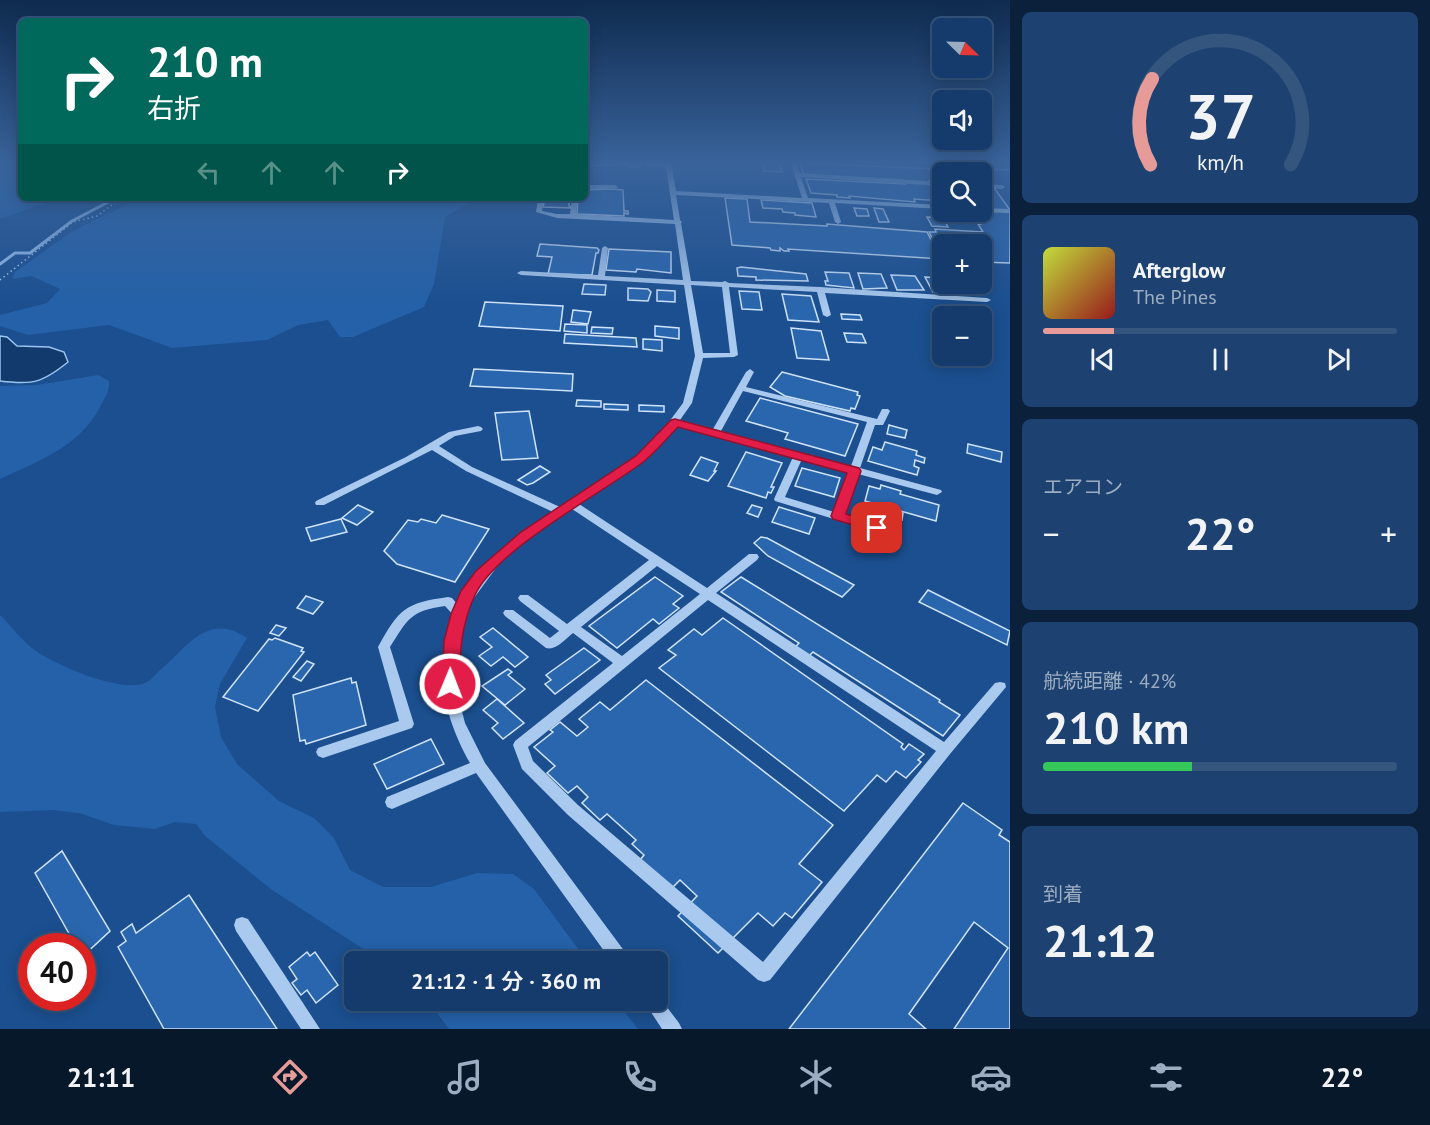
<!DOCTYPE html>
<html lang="ja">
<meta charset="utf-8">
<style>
:root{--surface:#143b6b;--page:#1d4271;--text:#f1f3f6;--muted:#9dadc1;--line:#33557e;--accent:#e69b98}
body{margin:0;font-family:"PT Sans","Noto Sans JP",sans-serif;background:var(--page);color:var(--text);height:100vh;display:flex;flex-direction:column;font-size:22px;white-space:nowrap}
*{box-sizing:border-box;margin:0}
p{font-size:20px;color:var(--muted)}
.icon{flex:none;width:33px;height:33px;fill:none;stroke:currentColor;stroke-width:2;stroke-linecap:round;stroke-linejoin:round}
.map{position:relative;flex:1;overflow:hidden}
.drawer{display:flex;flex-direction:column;gap:12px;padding:12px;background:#0b203b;width:420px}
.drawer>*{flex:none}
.hud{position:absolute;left:18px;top:18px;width:570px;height:183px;border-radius:9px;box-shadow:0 3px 15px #0003,0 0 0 2px var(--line);background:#00695c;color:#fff;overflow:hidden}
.needle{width:39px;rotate:113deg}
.controls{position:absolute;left:932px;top:18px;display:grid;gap:12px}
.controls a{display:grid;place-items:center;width:60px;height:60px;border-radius:9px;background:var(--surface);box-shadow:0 3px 15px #0003,0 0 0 2px var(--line);font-size:30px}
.speed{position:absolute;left:18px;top:933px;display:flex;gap:12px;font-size:30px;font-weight:700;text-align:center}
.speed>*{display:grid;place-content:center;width:78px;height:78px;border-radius:50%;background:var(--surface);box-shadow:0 3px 15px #0003,0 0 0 2px var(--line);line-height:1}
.speed .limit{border:9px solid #d22;background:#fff;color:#111}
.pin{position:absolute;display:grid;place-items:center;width:51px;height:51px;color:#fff;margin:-26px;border-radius:12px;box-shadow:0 3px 9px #0006}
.me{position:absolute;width:66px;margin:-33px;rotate:1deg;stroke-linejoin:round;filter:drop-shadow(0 0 4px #0008)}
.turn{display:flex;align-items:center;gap:21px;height:126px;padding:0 30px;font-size:27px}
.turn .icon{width:78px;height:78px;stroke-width:2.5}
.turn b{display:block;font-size:42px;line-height:51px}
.lanes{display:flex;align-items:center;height:57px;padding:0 30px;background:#0003;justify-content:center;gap:30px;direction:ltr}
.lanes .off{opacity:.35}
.big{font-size:45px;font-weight:600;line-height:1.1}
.drawer .widget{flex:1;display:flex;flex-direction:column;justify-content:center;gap:9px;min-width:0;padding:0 21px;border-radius:9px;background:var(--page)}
.drawer .dial{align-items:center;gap:0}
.dial svg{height:156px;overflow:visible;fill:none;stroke:var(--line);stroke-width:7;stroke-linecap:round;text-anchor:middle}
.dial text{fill:var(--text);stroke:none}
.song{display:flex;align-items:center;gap:18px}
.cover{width:72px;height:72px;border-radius:9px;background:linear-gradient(135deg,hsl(70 70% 55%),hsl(0 70% 35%))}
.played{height:6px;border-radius:3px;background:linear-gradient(90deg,var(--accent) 20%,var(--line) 20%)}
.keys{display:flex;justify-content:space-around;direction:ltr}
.heat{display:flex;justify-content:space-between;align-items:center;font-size:33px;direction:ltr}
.charge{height:9px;border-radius:4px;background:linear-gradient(90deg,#34c759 42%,var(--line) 0)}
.trip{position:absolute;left:344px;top:951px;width:324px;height:60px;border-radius:9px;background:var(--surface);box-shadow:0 3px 15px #0003,0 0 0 2px var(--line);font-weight:600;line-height:60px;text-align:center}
.menu{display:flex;height:96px;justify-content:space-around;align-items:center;background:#08182b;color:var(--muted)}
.menu .icon{width:42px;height:42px}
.menu .on{color:var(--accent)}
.menu b{font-size:27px;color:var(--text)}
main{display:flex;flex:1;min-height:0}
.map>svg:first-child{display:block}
.green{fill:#2461a8}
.water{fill:#123a6d;stroke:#9cc4f0;stroke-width:1.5}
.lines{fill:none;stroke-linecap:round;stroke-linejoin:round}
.stream{stroke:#9cc4f0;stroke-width:3}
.building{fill:#2a66ad;stroke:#cfe3fa;stroke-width:1.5}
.path{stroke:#a9c9ee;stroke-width:1.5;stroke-dasharray:1.5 3;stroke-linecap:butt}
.minor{fill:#a9c9ee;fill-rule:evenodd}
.route{fill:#e11d48;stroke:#92132f;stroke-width:1.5}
</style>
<main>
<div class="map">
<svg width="1010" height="1029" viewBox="0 0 1010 1029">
<rect width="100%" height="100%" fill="#1b4f8f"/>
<g class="green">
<polygon points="0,163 21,163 21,198 60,198 0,219"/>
<polygon points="131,198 486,198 467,204 445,217 434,284 424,307 353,337 340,337 328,320 298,325 267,340 172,348 109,325 28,335 0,326 0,315 47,303 60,289 32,276 12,279 15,272 71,232 130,203"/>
<path d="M98 375 109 381C110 392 105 397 100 407 80 446 39 461 0 479V386L37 385Z"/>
<path d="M0 615C11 626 23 642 36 651 58 666 120 693 145 683 150 681 155 675 159 671 187 647 208 611 247 638L220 684 215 707 221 737 237 764 279 801 314 818 334 838 350 870 383 887H431L477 873 513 874 534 889 587 961H382L272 890 205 836 196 824 175 822 155 829 114 825 79 813 52 810 0 812Z"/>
<polygon points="428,1001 616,1001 638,1029 449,1029"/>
</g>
<path class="water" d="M0 336 7 337 17 346 49 347 64 352 68 362C42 383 33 385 0 381Z"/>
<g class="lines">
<polyline class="stream" points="0,264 15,253 30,253 72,221 116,198"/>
</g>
<g class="building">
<polygon points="585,163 641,163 641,164 640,167 627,166 627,164 592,166 592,163"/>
<polygon points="763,163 780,163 782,172 764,171"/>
<polygon points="800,163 983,171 992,184 981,183 981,172 942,172 942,182 929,181 931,186 942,186 942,201 914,199 915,202 849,196 850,198 837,197 837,195 811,193 806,179 905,184 903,180 804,175"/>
<polygon points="966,163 1010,163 1010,170 970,168"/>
<polygon points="981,188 995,189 1010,210 1010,263 981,262 981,244 942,244 942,257 929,232 936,232 935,229 983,232 978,224 981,224 978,219 983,220 972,212 981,212"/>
<polygon points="613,189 623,190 624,211 628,211 628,214 624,213 624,216 577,214 578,198 585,198 585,190"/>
<polygon points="545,198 569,198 569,206 573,208 543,207"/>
<polygon points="725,198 747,199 750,222 827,226 827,224 927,232 941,259 788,249 789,251 784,251 780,248 780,251 771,250 770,248 732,245"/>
<polygon points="761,200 812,203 816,217 795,215 795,213 783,212 782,209 763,208"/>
<polygon points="854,208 867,209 869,216 857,216"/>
<polygon points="874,208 883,209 889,222 879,222"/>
<polygon points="927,217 943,218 948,227 932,226"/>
<polygon points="540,244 597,248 599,250 598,253 596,253 592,275 548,274 552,257 537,256"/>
<polygon points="609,249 671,252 671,273 637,269 636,272 606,270"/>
<polygon points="741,267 806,274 808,281 756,280 756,277 738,276 737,268"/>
<polygon points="825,272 849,273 854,288 826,285 825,281 828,281"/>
<polygon points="858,273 881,274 887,288 863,289"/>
<polygon points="891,275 915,276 924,290 897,290"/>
<polygon points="925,277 942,278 942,284 952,284 957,294 933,292"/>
<polygon points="584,284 606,285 605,295 582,294"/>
<polygon points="628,288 648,289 651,292 648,301 628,300"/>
<polygon points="657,290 675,291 675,302 657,301"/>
<polygon points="739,291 759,292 762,310 742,309"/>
<polygon points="782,294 811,296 819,322 788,320"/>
<polygon points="485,302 563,306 560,331 479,326"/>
<polygon points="573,310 591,312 588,324 571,322"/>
<polygon points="841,314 860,315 862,320 842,319"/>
<polygon points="565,324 587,325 587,333 564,331"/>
<polygon points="655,326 679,328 679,339 655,336"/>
<polygon points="592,327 613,328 612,334 591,333"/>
<polygon points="791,328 821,331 829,360 797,358"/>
<polygon points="844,333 862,334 866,343 847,342"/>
<polygon points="565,334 636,338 637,347 564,343"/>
<polygon points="643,339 662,340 662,351 643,349"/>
<polygon points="474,369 573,374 572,391 470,386"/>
<polygon points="782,372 858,392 857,395 860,396 855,409 851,408 850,411 785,396 770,387"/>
<polygon points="760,398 858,424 845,456 785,439 788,433 746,421"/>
<polygon points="577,400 601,401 601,407 576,406"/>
<polygon points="604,404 628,405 628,410 604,409"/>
<polygon points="639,405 664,406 664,412 639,411"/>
<polygon points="529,411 538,458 502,460 495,413"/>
<polygon points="889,425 907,430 905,438 887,434"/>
<polygon points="885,442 917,451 916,455 925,458 924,463 915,460 914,466 919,468 917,475 868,461 873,447 882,450"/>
<polygon points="968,444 1002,452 1001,462 967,453"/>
<polygon points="746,452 782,463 771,487 774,487 771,493 768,492 766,498 728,486"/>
<polygon points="701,457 718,463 714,471 716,471 708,481 690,475"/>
<polygon points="540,466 550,472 533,483 527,485 518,480"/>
<polygon points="802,468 840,478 834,497 795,486"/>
<polygon points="881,485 901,491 900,494 939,505 936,521 865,501 869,486 880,489"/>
<polygon points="859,504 866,506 864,511 870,513 868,521 856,517"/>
<polygon points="358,505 373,512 357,525 342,518"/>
<polygon points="752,505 762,508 758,517 747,513"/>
<polygon points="779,507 815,518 809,534 772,522"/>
<polygon points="888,509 903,513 902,520 887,516"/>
<polygon points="442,515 489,529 455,582 397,564 384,551 408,520 418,522 421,519 436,523"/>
<polygon points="341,519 347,532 311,541 306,528"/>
<polygon points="761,537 767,538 854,585 842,597 768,556 754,543"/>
<polygon points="655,577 683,596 673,604 679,608 659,624 653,619 617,648 589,626"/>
<polygon points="741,577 940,700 939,702 960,715 943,736 813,652 809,656 795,647 799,643 721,592"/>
<polygon points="928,590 1010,631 1007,645 919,602"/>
<polygon points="306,596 323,602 313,614 297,608"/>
<polygon points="723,618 903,744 901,747 904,750 909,744 924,754 918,760 921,762 906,778 896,771 886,782 877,775 844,811 659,668 676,655 668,650 694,629 702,635"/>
<polygon points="276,625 286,628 279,636 270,633"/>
<polygon points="493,628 528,657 515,667 503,657 491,666 479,656 492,647 480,637"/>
<polygon points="275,638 303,648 301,651 304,652 258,711 223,697 269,639 272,640"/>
<polygon points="584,648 600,660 555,694 545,684 551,680 546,675"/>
<polygon points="307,661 314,664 301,681 293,677"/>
<polygon points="508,669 512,672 508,675 525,689 505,705 482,686"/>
<polygon points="351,678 352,683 356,682 366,725 306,744 305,740 300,741 293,695"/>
<polygon points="646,680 833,825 799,864 822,882 792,918 785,913 773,926 758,913 718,953 678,916 697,896 680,880 671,889 640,860 644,855 632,844 636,840 607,814 600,820 582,803 588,797 577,786 568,793 547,773 555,766 534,747 553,732 550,730 560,722 577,736 588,727 579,719 600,702 610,710"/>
<polygon points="497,699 524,723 503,739 492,728 498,723 483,710"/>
<polygon points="431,739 444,764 387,789 374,764"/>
<polygon points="963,803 1002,830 999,835 1010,842 1010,1029 954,1029 1008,948 974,922 909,1014 926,1029 789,1029"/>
<polygon points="62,851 110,931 82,957 82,946 76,946 35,873"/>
<polygon points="189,895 277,1029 164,1029 118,947 126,941 121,932 132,924 136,933"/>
<polygon points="307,952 310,956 315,952 338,985 316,1003 307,990 301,995 292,983 297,979 289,967"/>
</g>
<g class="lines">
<polyline class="path" points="0,280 73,222 97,216 121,198"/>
<g class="minor">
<path d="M647 163H671L676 191 802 198 791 164 793 163 797 164 800 173 942 182V186L801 177 808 198 942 205V209L835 203 841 222 838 224 835 222 829 203 676 195 680 220 682 222 681 223 691 281 722 282 725 281 729 283 820 287 987 298 991 300 987 302 825 293 831 315 827 317 823 315 817 292 729 287 738 355 734 357 703 358 692 403 680 420 713 429 746 372 750 369 754 372 746 387 877 419 882 409H888L890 411 883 425H875L860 468 941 490 942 492 937 495 858 474 844 515 881 525 882 528 881 531H873L775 501 774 499 793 457 676 425C651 459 614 481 579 504L707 588 749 554H757L759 557 757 560 716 593 944 742 995 683 1000 682 1005 683 1006 687 950 754 770 980 764 982 758 980 568 815 522 769 513 745 515 741 613 663 573 633C565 639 556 651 546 648L505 616 503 613 505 610H513L550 638 559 631 520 601 518 598 520 595H528L567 624 649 560 572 509 538 531 499 564 471 602 457 651 458 696 465 723 485 763 628 956 630 962H612L476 773 392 809 387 807 385 802 387 797 470 763C451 730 437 688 445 649 448 638 452 628 455 617L445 606C410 611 408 619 390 647L414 724 412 728 323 758 318 756 316 752 318 748 399 721 378 647C399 609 405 603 448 597L452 598 458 605 461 598 491 559 530 526 553 512 466 471 432 450 324 505H316L315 503 316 501 406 457 449 432 478 426 481 427 483 429 481 431 455 436 439 446 472 467 560 507 619 470 657 438 683 403 695 356 684 285 521 275 517 273 521 271 598 275 602 248 605 246 608 248 605 276 683 280 675 224 557 218 536 212 538 198H544L542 211 557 214H570L572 198H578L576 214 674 220 666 167 645 166V164ZM691 285 722 287 730 353H703ZM743 391 867 422 851 466 721 431ZM802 459 849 472 834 512 785 497ZM657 566 700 594 622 656 581 627ZM708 600 936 751 763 962 578 805 533 761 528 747Z"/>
<polygon points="981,184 1002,185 1005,187 1002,189 981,188"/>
<polygon points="585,185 615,185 618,187 615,189 585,189"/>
<polygon points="981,208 1010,209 1010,213 979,212 981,212"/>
<polygon points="242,917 248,919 320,1029 301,1029 236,931 234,925 236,919"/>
<polygon points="657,994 679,1023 682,1029 662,1029 643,1000 657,1000"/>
</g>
</g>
<linearGradient id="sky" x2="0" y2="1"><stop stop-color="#0f2b4f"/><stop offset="0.53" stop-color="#39639b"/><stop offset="1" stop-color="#39639b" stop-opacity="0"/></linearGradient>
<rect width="1010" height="307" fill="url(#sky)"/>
<path class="route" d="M675 419 859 468 861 471 846 514 882 524 884 528 877 532 833 519 831 516 847 473 678 427C666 439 655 453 642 463 600 494 496 550 475 595 461 624 460 653 459 684L456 689H445L442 684 444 641 451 614 461 591 476 571 521 532 636 456 671 420Z"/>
</svg>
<div class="controls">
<a><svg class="needle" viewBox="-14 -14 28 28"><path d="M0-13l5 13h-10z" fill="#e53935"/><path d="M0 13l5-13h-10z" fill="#9dadc1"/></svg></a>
<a><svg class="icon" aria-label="sound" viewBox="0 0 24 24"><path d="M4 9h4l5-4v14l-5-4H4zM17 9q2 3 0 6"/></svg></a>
<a><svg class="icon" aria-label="search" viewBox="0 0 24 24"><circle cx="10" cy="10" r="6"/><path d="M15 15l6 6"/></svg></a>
<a>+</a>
<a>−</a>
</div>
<div class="speed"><div class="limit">40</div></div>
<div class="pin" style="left:877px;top:528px;background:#d93025"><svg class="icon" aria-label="arrive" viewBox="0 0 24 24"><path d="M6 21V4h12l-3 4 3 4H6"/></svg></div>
<svg class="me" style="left:450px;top:684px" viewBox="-20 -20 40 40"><circle r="17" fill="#e11d48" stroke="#fff" stroke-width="3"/><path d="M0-11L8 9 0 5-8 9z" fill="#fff"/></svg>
<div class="trip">21:12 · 1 分 · 360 m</div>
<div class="hud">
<div class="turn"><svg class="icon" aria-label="right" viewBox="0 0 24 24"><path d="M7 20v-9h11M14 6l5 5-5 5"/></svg><div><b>210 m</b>右折</div></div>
<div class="lanes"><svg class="icon off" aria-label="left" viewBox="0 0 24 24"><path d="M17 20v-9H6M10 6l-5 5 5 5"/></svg><svg class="icon off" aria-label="ahead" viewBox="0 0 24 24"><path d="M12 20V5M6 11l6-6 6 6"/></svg><svg class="icon off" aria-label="ahead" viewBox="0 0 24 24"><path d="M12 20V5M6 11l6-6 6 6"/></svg><svg class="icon" aria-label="right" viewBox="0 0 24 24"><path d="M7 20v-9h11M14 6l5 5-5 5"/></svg></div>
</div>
</div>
<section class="drawer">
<div class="widget dial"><svg viewBox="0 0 100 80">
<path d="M14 69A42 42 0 1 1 86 69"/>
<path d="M14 69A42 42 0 0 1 15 25" stroke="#e69b98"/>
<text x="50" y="56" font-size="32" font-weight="700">37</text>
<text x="50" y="72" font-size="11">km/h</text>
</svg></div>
<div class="widget">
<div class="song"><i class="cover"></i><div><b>Afterglow</b><p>The Pines</p></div></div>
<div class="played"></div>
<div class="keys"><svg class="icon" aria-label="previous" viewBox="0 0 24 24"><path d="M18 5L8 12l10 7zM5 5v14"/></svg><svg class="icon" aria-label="pause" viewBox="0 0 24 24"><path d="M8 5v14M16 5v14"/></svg><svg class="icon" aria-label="next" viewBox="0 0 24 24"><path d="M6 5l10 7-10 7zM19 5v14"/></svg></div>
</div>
<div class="widget"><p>エアコン</p>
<div class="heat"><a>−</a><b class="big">22°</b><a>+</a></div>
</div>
<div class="widget"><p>航続距離 · 42%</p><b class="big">210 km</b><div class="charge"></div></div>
<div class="widget"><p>到着</p><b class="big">21:12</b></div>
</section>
</main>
<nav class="menu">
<b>21:11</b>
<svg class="icon on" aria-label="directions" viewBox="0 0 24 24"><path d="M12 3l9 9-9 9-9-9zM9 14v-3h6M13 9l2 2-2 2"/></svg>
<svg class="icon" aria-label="music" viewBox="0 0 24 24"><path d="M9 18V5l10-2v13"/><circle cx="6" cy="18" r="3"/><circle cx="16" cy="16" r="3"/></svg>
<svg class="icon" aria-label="phone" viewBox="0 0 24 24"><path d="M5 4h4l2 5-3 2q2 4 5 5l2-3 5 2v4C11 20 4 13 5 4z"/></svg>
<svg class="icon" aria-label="climate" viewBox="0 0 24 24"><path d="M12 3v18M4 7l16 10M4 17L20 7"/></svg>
<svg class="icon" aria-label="car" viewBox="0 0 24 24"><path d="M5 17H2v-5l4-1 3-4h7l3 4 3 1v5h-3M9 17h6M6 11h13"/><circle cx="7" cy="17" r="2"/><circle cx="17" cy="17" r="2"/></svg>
<svg class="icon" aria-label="filters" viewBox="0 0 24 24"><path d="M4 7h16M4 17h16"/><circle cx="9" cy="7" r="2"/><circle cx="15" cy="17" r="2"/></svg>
<b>22°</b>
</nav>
